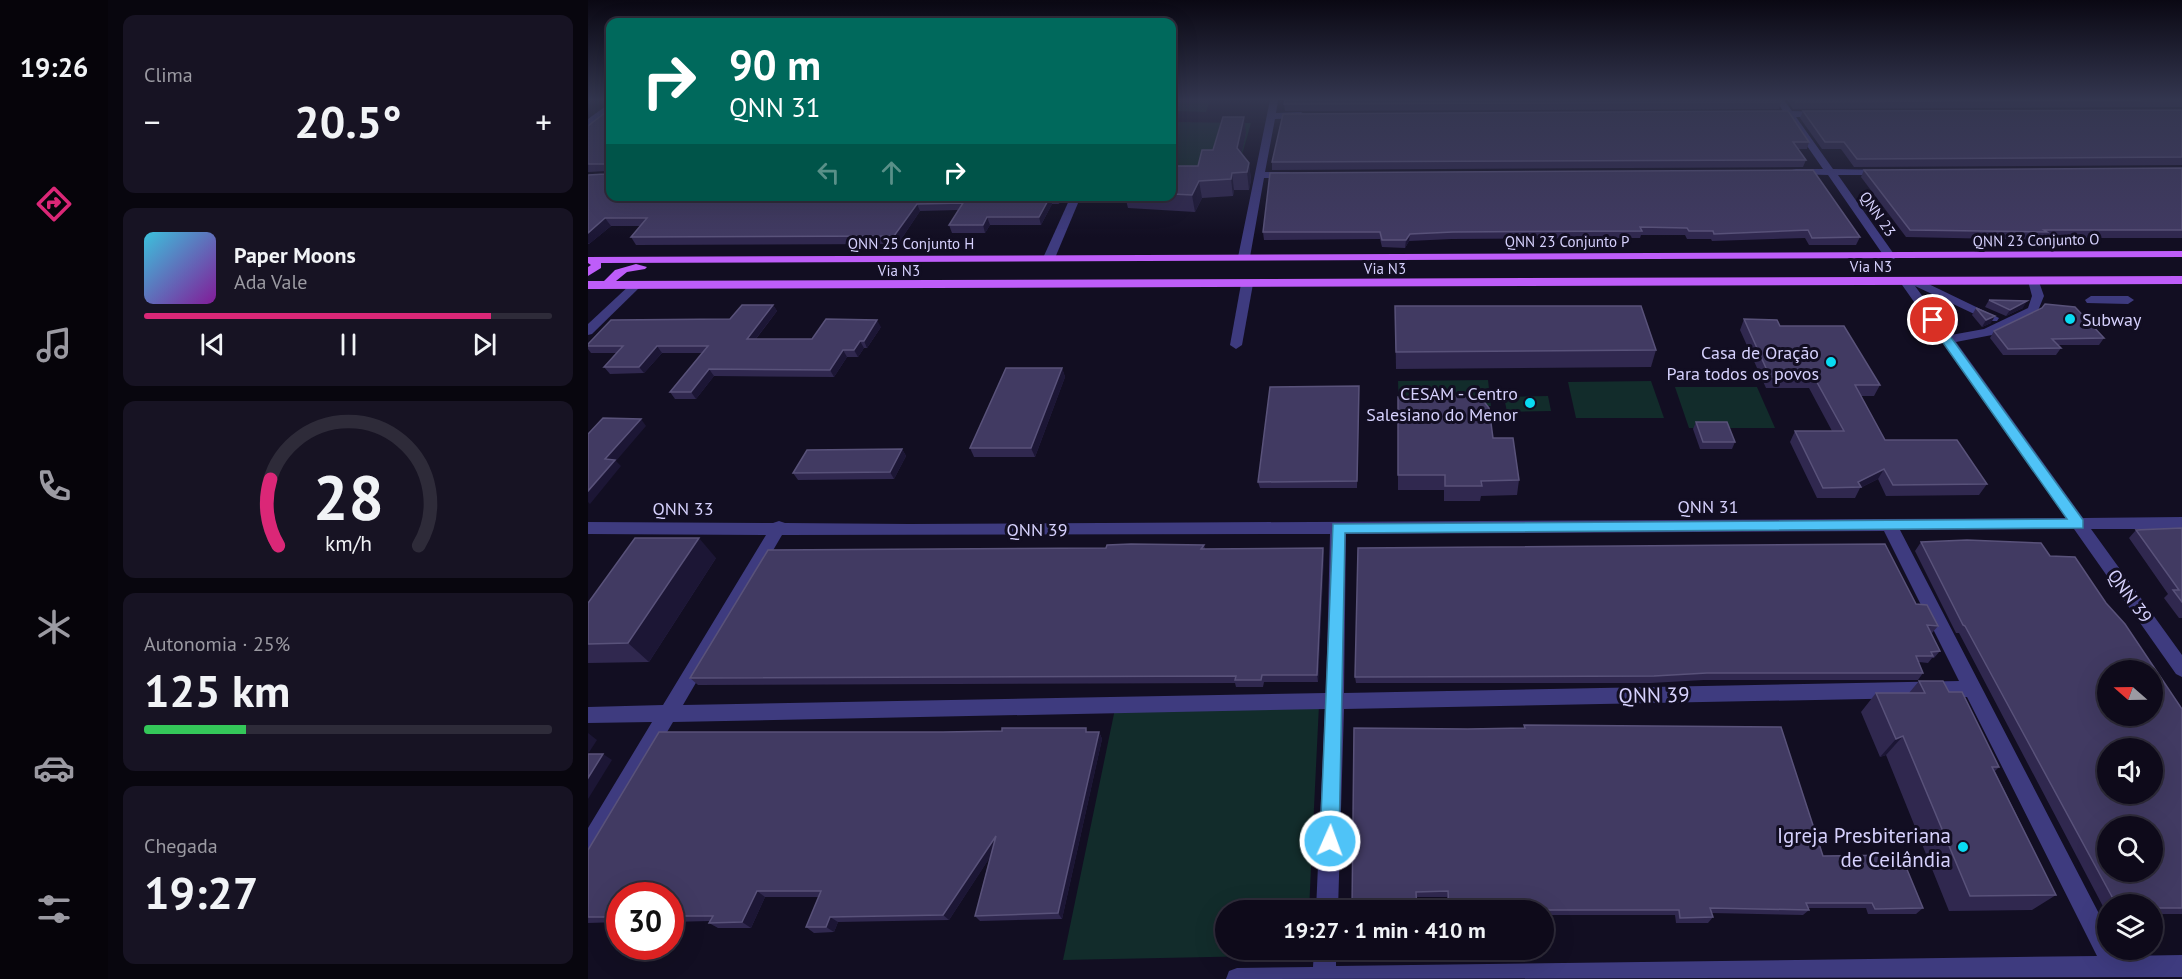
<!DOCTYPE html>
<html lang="pt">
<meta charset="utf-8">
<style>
:root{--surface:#0e0a1a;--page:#171323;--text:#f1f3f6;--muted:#9b9aa2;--line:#2e2b39;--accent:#db2777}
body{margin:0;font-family:"PT Sans",sans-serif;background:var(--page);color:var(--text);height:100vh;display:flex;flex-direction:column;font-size:22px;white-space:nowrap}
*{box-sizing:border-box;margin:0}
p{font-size:20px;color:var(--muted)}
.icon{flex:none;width:33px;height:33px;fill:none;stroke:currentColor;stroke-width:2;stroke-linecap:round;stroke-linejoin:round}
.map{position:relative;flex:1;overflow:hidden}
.details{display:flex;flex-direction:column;gap:15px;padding:15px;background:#08060e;width:480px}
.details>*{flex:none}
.hud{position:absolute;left:18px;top:18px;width:570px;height:183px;border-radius:12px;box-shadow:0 6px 24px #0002,0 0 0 2px var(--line);background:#00695c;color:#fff;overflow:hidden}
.needle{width:39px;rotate:290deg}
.fabs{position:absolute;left:1509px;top:660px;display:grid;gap:12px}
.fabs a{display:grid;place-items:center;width:66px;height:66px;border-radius:50%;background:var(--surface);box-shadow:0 6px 24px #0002,0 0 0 2px var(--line);font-size:30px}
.speed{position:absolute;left:18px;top:882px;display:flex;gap:12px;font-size:30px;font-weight:700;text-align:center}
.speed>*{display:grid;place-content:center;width:78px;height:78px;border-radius:50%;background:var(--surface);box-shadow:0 6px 24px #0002,0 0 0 2px var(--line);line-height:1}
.speed .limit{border:9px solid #d22;background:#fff;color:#111}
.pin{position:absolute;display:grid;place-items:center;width:51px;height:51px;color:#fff;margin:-26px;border:3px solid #fff;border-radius:50%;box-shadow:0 2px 6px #0007}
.me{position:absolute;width:66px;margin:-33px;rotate:2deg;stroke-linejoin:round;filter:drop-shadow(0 0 4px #0008)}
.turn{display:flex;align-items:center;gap:21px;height:126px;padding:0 24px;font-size:27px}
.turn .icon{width:78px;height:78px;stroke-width:2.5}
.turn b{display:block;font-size:42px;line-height:51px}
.lanes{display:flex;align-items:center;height:57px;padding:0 24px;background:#0003;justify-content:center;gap:30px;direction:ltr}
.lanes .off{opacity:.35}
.big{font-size:45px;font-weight:800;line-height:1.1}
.details .card{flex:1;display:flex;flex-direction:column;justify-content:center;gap:9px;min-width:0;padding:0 21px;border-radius:12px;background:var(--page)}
.details .dial{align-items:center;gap:0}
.dial svg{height:156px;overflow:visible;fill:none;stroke:var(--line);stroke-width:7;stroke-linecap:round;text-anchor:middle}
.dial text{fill:var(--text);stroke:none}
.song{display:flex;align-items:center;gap:18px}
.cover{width:72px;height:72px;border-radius:9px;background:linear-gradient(135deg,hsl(190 70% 55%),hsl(290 70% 35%))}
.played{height:6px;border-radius:3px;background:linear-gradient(90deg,var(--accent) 85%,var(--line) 85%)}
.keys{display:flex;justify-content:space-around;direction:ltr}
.heat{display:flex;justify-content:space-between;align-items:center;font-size:33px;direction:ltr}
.charge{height:9px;border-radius:4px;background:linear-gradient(90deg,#34c759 25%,var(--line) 0)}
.trip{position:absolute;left:627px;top:900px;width:339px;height:60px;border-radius:30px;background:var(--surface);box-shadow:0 6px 24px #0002,0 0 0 2px var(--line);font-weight:800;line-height:60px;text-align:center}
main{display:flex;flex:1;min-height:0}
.menu{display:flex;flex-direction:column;width:108px;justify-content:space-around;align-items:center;background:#06040a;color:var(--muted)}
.menu .icon{width:42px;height:42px}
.menu .active{color:var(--accent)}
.menu b{font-size:27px;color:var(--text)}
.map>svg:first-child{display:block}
.green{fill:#122c2b}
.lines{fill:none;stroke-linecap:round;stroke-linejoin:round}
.minor{fill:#3e3b7f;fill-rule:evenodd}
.major{fill:#be5df9;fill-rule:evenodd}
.wall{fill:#30284f}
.shaded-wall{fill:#1c1635}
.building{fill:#413a62;stroke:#59527a;stroke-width:1.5;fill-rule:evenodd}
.route{fill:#4fc3f7;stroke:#337fa1;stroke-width:1.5}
.poi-dot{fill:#09dbf2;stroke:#120e22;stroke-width:2}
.labels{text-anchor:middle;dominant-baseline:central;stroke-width:6;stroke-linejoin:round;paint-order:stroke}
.far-street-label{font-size:15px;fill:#d6d1fd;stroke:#120e22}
.poi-label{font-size:18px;fill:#d6d1fd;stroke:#120e22;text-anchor:end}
.street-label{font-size:18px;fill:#d6d1fd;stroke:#120e22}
.near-street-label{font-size:21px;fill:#d6d1fd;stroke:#120e22}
.near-poi-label{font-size:21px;fill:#d6d1fd;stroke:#120e22;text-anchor:end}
</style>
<main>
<nav class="menu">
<b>19:26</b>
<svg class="icon active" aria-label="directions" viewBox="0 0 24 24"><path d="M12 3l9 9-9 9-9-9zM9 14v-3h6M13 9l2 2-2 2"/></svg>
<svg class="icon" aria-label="music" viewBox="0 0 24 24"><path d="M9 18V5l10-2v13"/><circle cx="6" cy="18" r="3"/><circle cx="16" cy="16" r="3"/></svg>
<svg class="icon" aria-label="phone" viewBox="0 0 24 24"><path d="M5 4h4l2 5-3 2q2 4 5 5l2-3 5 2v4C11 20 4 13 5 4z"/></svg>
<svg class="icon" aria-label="climate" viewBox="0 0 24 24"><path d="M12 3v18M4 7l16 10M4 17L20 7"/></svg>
<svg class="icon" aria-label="car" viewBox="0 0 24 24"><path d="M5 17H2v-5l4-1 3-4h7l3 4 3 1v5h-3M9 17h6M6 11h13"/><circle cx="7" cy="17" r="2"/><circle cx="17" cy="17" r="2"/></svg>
<svg class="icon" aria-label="filters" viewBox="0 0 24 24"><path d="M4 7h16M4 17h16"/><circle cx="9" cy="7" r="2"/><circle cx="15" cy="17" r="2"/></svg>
</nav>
<section class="details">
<div class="card"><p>Clima</p>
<div class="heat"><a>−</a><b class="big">20.5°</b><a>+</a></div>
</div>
<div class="card">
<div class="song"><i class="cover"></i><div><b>Paper Moons</b><p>Ada Vale</p></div></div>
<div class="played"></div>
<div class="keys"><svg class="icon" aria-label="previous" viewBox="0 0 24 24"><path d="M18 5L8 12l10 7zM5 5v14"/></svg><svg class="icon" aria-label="pause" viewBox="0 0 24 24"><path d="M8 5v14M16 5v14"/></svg><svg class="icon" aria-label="next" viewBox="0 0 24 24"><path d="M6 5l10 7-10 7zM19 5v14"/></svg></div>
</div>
<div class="card dial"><svg viewBox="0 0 100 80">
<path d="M14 69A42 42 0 1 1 86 69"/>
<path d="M14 69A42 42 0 0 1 10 35" stroke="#db2777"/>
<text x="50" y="56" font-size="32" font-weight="700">28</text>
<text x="50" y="72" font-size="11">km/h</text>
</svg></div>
<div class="card"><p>Autonomia · 25%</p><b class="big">125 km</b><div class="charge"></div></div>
<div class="card"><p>Chegada</p><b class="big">19:27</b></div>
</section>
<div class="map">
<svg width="1594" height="979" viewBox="0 0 1594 979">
<rect width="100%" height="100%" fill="#120e22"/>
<g class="green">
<polygon points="584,100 622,100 618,112 584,111"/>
<polygon points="584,122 663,123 651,165 584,179"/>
<polygon points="900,380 903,406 811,407 810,381"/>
<polygon points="1063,381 1076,418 988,418 980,382"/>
<polygon points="1087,387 1169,387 1187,428 1101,428"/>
<polygon points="960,396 963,411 919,412 916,397"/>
<polygon points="528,704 731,705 721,910 638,910 638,950 719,950 718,955 475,960"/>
</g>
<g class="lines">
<g class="minor">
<polygon points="682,100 690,100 688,113 713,112 718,115 713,118 687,119 677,172 701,172 706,175 701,178 676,178 662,257 656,260 650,257"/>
<polygon points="1188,100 1196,100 1204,111 1235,112 1235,116 1232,117 1208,117 1245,169 1299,170 1299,174 1295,175 1250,175 1308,257 1306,259 1298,259 1240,175 1204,174 1204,170 1208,169 1235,169 1199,117 1181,117 1176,114 1181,111 1195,111"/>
<polygon points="22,103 22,110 0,126 0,119"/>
<polygon points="483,196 493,196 467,258 465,260 457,260 455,258"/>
<path d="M1326 277 1411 318 1409 321H1401L1327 286 1363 335 1396 329 1440 308 1444 296 1440 281 1446 277 1450 279 1456 296 1449 313 1404 335 1368 342 1495 518 1594 517V529H1503L1594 655V677L1588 674 1486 529 1312 530 1520 931V950H1529L1532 956 1594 955V977L638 979 641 971 649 968 725 967 726 950H748V966L1509 956 1379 697 756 709 750 910H728L737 709 85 722 7 854 0 857V828L64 722 0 723V707L75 705 178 535 0 534V522L185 523 191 521 197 523 321 524 1478 518 1312 282ZM1296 531 1371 681 756 693 758 534ZM742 534 738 693 95 705 194 535Z"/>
<polygon points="659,280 665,284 654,345 648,349 642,345 653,284"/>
<polygon points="48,281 52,283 52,287 4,334 0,335 0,324 44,283"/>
<polygon points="1503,296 1540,296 1546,300 1540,304 1499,303 1497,300"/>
</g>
<g class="major">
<polygon points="1594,251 1594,257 13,263 13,268 0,276 0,267 3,265 0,263 0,257"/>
<polygon points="48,264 59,267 57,269 39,272 28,281 1594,276 1594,284 0,289 0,281 16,281 27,270"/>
</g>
</g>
<g class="wall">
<polygon points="1199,100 1594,100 1594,107 1205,109"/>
<polygon points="1193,102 1191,109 697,111 696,104"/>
<polygon points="22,109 22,196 474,196 471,204 464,204 453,225 402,225 397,233 364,233 361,225 370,210 332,211 310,244 48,245 43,237 53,226 23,226 1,244 0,244 0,175 17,174 18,171 0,172 0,126"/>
<polygon points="1594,110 1594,165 1266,167 1253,149 1234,149 1212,118 1215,111"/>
<polygon points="695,114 1221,142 1219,149 1210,149 1218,160 1215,167 684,170 684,162"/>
<polygon points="658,133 653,154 661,163 663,180 661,190 646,190 645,196 614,198 607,212 540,208 537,196 584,196 584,170 610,166 625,150"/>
<polygon points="1594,168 1594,238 1456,238 1454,240 1318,237 1273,177 1276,170"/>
<polygon points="1225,170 1272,237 1268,245 1221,245 1217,238 1124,241 1123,239 1099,239 1097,235 1053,235 1052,238 864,239 821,241 817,248 794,247 792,239 676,240 675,232"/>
<polygon points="1401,300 1435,308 1418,316 1397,307"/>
<polygon points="185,305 189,311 168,339 224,339 293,327 279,348 276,348 270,357 259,357 246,377 126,376 108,399 87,399 82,392 115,353 74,353 56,373 22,374 16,367 29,353 3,353 0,349 0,344 142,319"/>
<polygon points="807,306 1068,350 1063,367 808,369"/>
<polygon points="1388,308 1403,323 1394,327 1384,315"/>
<polygon points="1156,319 1192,326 1292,385 1286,396 1273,396 1297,440 1399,484 1391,495 1298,496 1290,479 1272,488 1267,498 1229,498 1202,442 1207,431 1244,431 1221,388 1178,388 1152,330"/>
<polygon points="1406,331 1516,338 1511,345 1470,345 1473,348 1468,355 1415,355 1402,338"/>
<polygon points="474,368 477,377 447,457 386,457 382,448"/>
<polygon points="771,393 769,488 672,488 670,482"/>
<polygon points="810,397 905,438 931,480 929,495 893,496 892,501 856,501 856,490 810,490"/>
<polygon points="1108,422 1147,442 1144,449 1112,449 1105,429"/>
<polygon points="314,449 318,456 306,479 210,480 205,473"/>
<polygon points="1594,528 1594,618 1591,618 1576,598 1580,594 1541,538 1548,530"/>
<polygon points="1333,542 1462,556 1518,603 1594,709 1594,914 1564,914 1564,904 1520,904 1519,914 1371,633 1368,633 1327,551"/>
<polygon points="616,545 617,549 735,548 736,555 730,682 676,682 675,687 648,687 647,683 110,685 102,678 518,548"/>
<polygon points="128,558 61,662 0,663 0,603"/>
<polygon points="1328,604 1350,626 1344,633 1342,632 1352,651 1346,658 1344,658 1340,663 1331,662 1335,673 1330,680 1116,680 1063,683 768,683 767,677"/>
<polygon points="1331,681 1361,692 1411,767 1407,771 1468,895 1444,910 1361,911 1298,755 1292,757 1273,712 1288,693 1321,693"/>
<polygon points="936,725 1235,856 1335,908 1328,914 1280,914 1278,908 1220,908 1221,910 1215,915 1124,913 1125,917 1120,923 1088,923 1087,915 956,915 956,910 860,910 859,897 828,897 764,910 880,729 936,728"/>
<polygon points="501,732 511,732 514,739 474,919 392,921 387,916 402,857 361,920 250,922 246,932 226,933 218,927 231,897 177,897 163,928 130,928 121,923 122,921 82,922 82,896 32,896 32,922 0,923 0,850"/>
</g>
<g class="shaded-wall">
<polygon points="656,117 658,133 651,165 649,148"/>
<polygon points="661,163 663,180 661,190 659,172"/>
<polygon points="644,173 646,190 645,196 643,179"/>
<polygon points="611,181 614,198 607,212 604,195"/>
<polygon points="474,196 471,204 469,197"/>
<polygon points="462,197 464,204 453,225 451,217"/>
<polygon points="329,204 332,211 310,244 306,236"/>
<polygon points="399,217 402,225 397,233 395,225"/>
<polygon points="17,218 23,226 1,244 0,243 0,233"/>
<polygon points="822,234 821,241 817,248 818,240"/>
<polygon points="1439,301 1435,308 1418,316 1422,310"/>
<polygon points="185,305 189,311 163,345 159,339"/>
<polygon points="1407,316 1403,323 1394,327 1398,320"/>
<polygon points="289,320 293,327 279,348 276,341"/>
<polygon points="272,341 276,348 270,357 266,350"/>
<polygon points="69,346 74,353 56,373 51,367"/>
<polygon points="255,350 259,357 246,377 242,370"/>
<polygon points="474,368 477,377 447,457 443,448"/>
<polygon points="121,369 126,376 108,399 103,392"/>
<polygon points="53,419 58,426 28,461 33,466 2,504 0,502 0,491 17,459"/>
<polygon points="314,449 318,456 306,479 302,472"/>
<polygon points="1296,469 1290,479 1272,488 1270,482"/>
<polygon points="111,538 128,558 61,662 40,643"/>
<polygon points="735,548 736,555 730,682 729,675"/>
<polygon points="511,732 514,739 474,919 470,913"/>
<polygon points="0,733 9,740 0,754"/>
<polygon points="1315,736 1298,755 1292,757 1308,739"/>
<polygon points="15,754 24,760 0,799 0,778"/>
<polygon points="408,836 412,842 361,920 355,915"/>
<polygon points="169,891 177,897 163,928 154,922"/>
<polygon points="242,917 250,922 246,932 238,927"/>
</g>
<g class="building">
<polygon points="697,100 1192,100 1193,102 696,104"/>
<polygon points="1206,100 1554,100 1208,102"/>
<polygon points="22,109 22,196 469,196 462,197 451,217 399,217 395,225 361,225 375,203 329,204 306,236 43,237 59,218 17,218 0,233 0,175 17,174 19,164 0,164 0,126"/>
<polygon points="1594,110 1594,157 1269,159 1256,142 1237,142 1215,111"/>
<polygon points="1200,111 1221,142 1205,142 1218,160 684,162 695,114"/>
<polygon points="635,117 656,117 649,148 661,163 659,172 644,173 643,179 611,181 604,195 584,194 584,170 585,170 590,166 610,166 614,150 625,150"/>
<polygon points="1594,168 1594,230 1456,230 1459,232 1322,230 1276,170"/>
<polygon points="1225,170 1272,237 1224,238 1220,230 1126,234 1125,231 1101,231 1099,228 1052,227 1054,231 865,232 822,234 818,240 794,240 792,232 675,232 682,173"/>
<polygon points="1401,300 1439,301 1422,310"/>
<polygon points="1457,304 1487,307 1516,338 1464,339 1473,348 1420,349 1406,331 1454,308"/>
<polygon points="154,305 185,305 159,339 224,339 238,319 289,320 276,341 272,341 266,350 255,350 242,370 121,369 103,392 82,392 120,346 69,346 51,367 16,367 35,346 0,346 0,344 23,320 142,319"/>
<polygon points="807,306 1053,306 1068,350 808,352"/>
<polygon points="1388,308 1407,316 1398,320"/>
<polygon points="1156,319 1189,320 1192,326 1256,326 1292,385 1267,385 1297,440 1369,440 1399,484 1305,485 1296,469 1270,482 1273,487 1235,488 1207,431 1256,431 1226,377 1182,377"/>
<polygon points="418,368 474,368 443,448 382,448"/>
<polygon points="771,386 769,481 670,482 682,387"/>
<polygon points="880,396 894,399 901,408 905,438 925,438 931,480 893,481 894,486 857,486 857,475 810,475 810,397"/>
<polygon points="15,418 53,419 17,459 27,460 0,491 0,434"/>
<polygon points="1108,422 1139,422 1147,442 1115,442"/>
<polygon points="314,449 302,472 205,473 219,450"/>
<polygon points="1594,528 1594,602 1585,590 1591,590 1548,530"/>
<polygon points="47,538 111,538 40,643 0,644 0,603"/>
<path d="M1379 540 1453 543 1462 556 1487 557 1518 603 1537 624 1594 709V908H1564V904H1528L1377 626 1375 625 1333 542ZM1520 670H1564V716H1520ZM1520 748H1564V794H1520ZM1520 826H1564V872H1520Z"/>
<polygon points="543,544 616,545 613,549 735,548 729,675 674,675 673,680 647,680 648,676 102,678 180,550 518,548 519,545"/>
<polygon points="1297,544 1328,604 1339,605 1350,626 1339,625 1352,651 1343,652 1345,656 1328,656 1335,673 1119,673 1066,676 767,677 770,548"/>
<polygon points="1331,681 1355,681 1361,692 1374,692 1411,767 1404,767 1468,895 1382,896 1315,736 1308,739 1288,693 1337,693"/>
<polygon points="936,725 1193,727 1235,856 1313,855 1335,908 1287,909 1284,903 1218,903 1221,910 1122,908 1125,917 1092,918 1091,910 861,910 860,891 828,892 829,910 764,910 766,728 880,729 937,728"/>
<polygon points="414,728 498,728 498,732 511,732 470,913 387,916 408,836 355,915 242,917 238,927 218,927 233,891 169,891 154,922 121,923 125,916 82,916 82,896 32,896 32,917 0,917 0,850 71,732 355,732 414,731"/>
<polygon points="0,754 15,754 0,778"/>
</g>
<linearGradient id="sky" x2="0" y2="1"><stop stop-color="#0a0813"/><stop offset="0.42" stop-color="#33364f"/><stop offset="1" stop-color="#33364f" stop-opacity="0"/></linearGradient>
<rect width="1594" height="237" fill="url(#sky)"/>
<polygon class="route" points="1341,318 1349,318 1495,520 1495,528 757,533 751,841 748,848 742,850 735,848 732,841 745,524 1479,519 1339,320"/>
<g class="poi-dot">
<circle cx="1482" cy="319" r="6"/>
<circle cx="1243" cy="362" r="6"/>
<circle cx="942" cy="403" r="6"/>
<circle cx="1375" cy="847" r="6"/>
</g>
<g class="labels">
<g class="far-street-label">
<text transform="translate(1290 214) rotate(55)">QNN 23</text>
<text transform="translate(1448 240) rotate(-1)">QNN 23 Conjunto O</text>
<text x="979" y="241">QNN 23 Conjunto P</text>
<text x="323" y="243">QNN 25 Conjunto H</text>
<text x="1283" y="266">Via N3</text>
<text x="797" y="268">Via N3</text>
<text x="311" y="270">Via N3</text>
</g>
<g class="poi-label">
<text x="1494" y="319" text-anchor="start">Subway</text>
<text x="1231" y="352">Casa de Oração<tspan x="1231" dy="21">Para todos os povos</tspan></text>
<text x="930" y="393">CESAM - Centro<tspan x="930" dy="21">Salesiano do Menor</tspan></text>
</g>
<g class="street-label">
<text x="1120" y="506">QNN 31</text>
<text x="95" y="508">QNN 33</text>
<text x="449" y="529">QNN 39</text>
<text transform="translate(1542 596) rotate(54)">QNN 39</text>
</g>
<g class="near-street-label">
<text transform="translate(1066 695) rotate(-1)">QNN 39</text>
</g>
<g class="near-poi-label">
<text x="1363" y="835">Igreja Presbiteriana<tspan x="1363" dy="24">de Ceilândia</tspan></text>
</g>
</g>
</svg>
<div class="fabs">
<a><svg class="needle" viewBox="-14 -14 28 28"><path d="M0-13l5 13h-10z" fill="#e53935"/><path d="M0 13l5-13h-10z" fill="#9b9aa2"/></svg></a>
<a><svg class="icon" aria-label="sound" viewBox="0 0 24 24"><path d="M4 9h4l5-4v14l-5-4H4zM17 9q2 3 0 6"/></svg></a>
<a><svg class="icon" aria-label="search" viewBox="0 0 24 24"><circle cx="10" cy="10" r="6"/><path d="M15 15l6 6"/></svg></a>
<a><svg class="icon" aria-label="layers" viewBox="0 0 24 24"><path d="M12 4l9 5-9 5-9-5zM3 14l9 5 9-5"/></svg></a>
</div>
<div class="speed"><div class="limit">30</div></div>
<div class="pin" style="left:1345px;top:320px;background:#d93025"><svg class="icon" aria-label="arrive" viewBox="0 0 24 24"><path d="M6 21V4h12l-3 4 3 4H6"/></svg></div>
<svg class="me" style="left:742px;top:841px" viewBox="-20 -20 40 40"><circle r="17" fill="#4fc3f7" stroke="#fff" stroke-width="3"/><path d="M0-11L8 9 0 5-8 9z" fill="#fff"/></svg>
<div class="trip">19:27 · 1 min · 410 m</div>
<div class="hud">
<div class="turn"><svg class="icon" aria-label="right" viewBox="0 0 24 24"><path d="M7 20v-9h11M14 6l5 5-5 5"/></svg><div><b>90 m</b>QNN 31</div></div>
<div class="lanes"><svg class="icon off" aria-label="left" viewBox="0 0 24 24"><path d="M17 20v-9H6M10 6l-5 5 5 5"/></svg><svg class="icon off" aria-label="ahead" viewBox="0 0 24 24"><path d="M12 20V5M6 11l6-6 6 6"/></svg><svg class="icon" aria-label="right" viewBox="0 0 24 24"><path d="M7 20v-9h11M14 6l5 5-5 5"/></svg></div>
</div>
</div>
</main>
